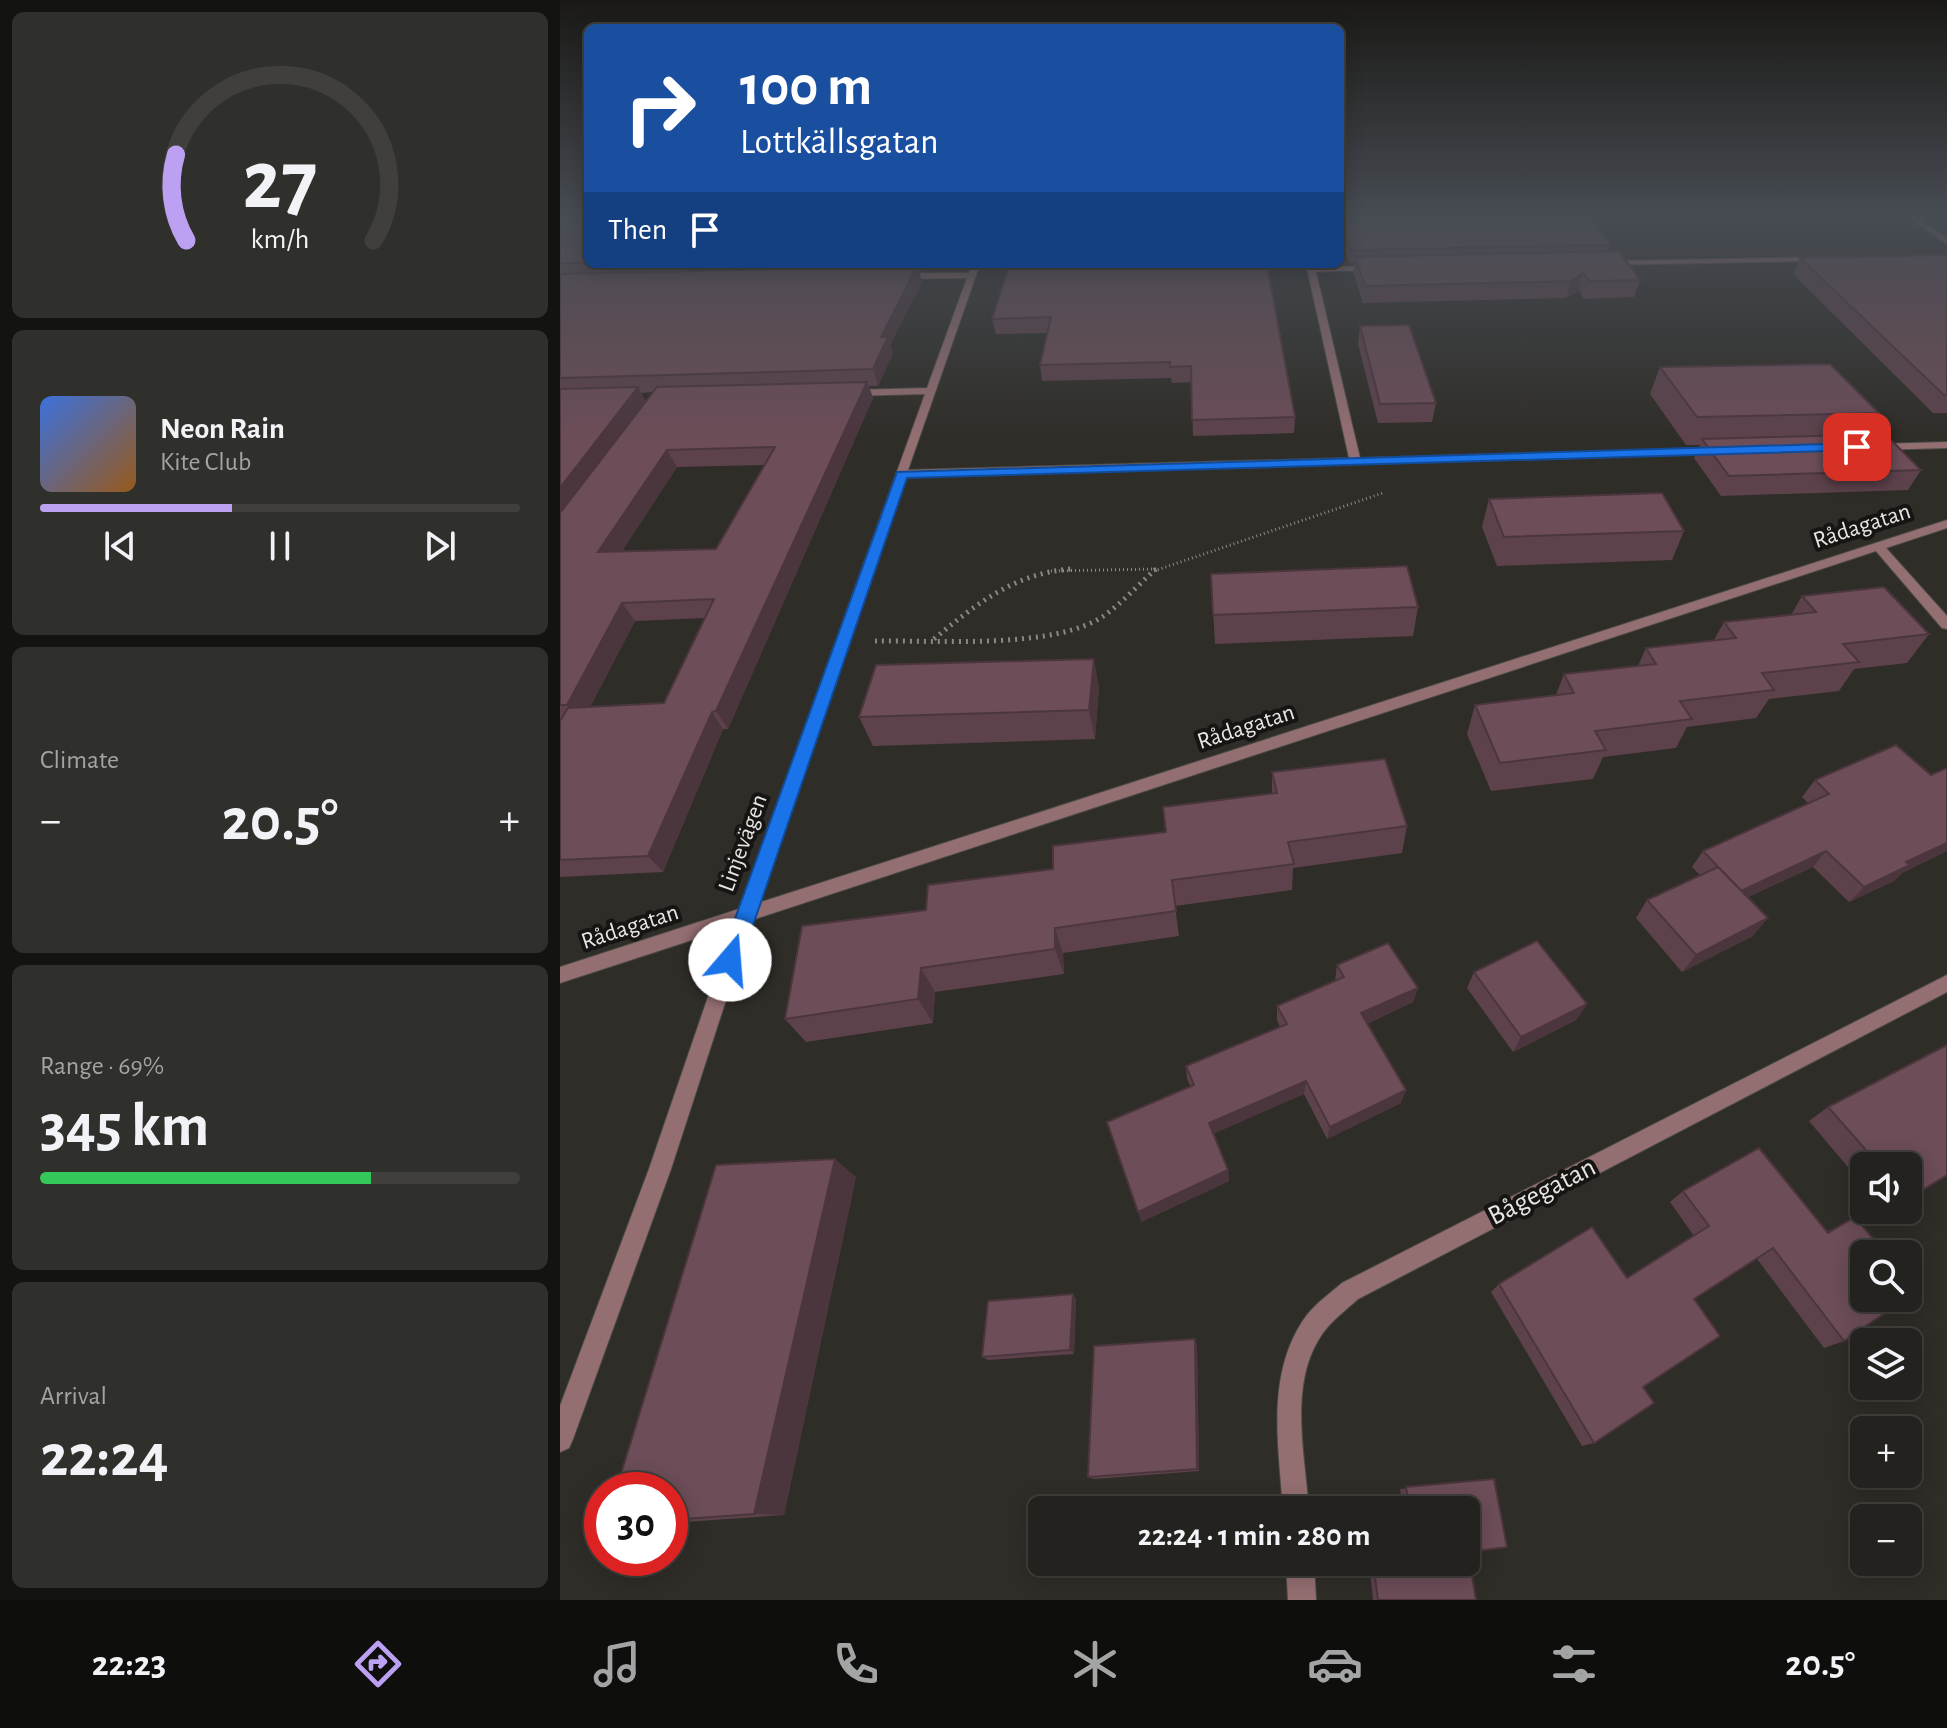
<!DOCTYPE html>
<meta charset="utf-8">
<style>
:root{--surface:#23221e;--page:#2f2f2b;--text:#f1f3f6;--muted:#a3a4a4;--line:#403f3c;--accent:#bca0f2}
body{margin:0;font-family:"Alegreya Sans",sans-serif;background:var(--page);color:var(--text);height:100vh;display:flex;flex-direction:column;font-size:30px;white-space:nowrap}
*{box-sizing:border-box;margin:0}
p{font-size:26px;color:var(--muted)}
.icon{flex:none;width:44px;height:44px;fill:none;stroke:currentColor;stroke-width:2;stroke-linecap:round;stroke-linejoin:round}
.map{position:relative;flex:1;overflow:hidden}
.details{display:flex;flex-direction:column;gap:12px;padding:12px;background:#131310;width:560px}
.details>*{flex:none}
.banner{position:absolute;left:24px;top:24px;width:760px;height:244px;border-radius:12px;box-shadow:0 4px 20px #0003,0 0 0 2px var(--line);background:#1a4fa0;color:#fff;overflow:hidden}
.fabs{position:absolute;left:1290px;top:1152px;display:grid;gap:16px}
.fabs a{display:grid;place-items:center;width:72px;height:72px;border-radius:12px;background:var(--surface);box-shadow:0 4px 20px #0003,0 0 0 2px var(--line);font-size:40px}
.speed{position:absolute;left:24px;top:1472px;display:flex;gap:16px;font-size:40px;font-weight:700;text-align:center}
.speed>*{display:grid;place-content:center;width:104px;height:104px;border-radius:50%;background:var(--surface);box-shadow:0 4px 20px #0003,0 0 0 2px var(--line);line-height:1}
.speed .limit{border:12px solid #d22;background:#fff;color:#111}
.pin{position:absolute;display:grid;place-items:center;width:68px;height:68px;color:#fff;margin:-34px;border-radius:16px;box-shadow:0 4px 12px #0006}
.me{position:absolute;width:88px;margin:-44px;rotate:18deg;stroke-linejoin:round;filter:drop-shadow(0 0 6px #0008)}
.turn{display:flex;align-items:center;gap:28px;height:168px;padding:0 24px;font-size:36px}
.turn .icon{width:104px;height:104px;stroke-width:2.5}
.turn b{display:block;font-size:56px;line-height:68px}
.then{display:flex;align-items:center;height:76px;padding:0 24px;background:#0003;gap:16px;font-size:30px}
.big{font-size:60px;font-weight:700;line-height:1.1}
.details .card{flex:1;display:flex;flex-direction:column;justify-content:center;gap:12px;min-width:0;padding:0 28px;border-radius:12px;background:var(--page)}
.details .dial{align-items:center;gap:0}
.dial svg{height:208px;overflow:visible;fill:none;stroke:var(--line);stroke-width:7;stroke-linecap:round;text-anchor:middle}
.dial text{fill:var(--text);stroke:none}
.song{display:flex;align-items:center;gap:24px}
.cover{width:96px;height:96px;border-radius:12px;background:linear-gradient(135deg,hsl(220 70% 55%),hsl(30 70% 35%))}
.played{height:8px;border-radius:4px;background:linear-gradient(90deg,var(--accent) 40%,var(--line) 40%)}
.keys{display:flex;justify-content:space-around;direction:ltr}
.heat{display:flex;justify-content:space-between;align-items:center;font-size:44px;direction:ltr}
.charge{height:12px;border-radius:6px;background:linear-gradient(90deg,#34c759 69%,var(--line) 0)}
.trip{position:absolute;left:468px;top:1496px;width:452px;height:80px;border-radius:12px;background:var(--surface);box-shadow:0 4px 20px #0003,0 0 0 2px var(--line);font-weight:700;line-height:80px;text-align:center}
.dock{display:flex;height:128px;justify-content:space-around;align-items:center;background:#0e0e0c;color:var(--muted)}
.dock .icon{width:56px;height:56px}
.dock .current{color:var(--accent)}
.dock b{font-size:36px;color:var(--text)}
main{display:flex;flex:1;min-height:0}
.map>svg:first-child{display:block}
.lines{fill:none;stroke-linecap:round;stroke-linejoin:round}
.minor-casing{stroke:#4c4b46;stroke-width:2}
.tertiary-casing{stroke:#4c4b46;stroke-width:2}
.path-far1{stroke:#8b8985;stroke-width:3;stroke-dasharray:1 3;stroke-linecap:butt}
.path{stroke:#8b8985;stroke-width:5;stroke-dasharray:2 5;stroke-linecap:butt}
.minor{fill:#946f72;fill-rule:evenodd}
.tertiary{fill:#946f72;fill-rule:evenodd}
.wall{fill:#5d424c;fill-rule:evenodd}
.shaded-wall{fill:#4c363e}
.building{fill:#6c4d58;stroke:#4c363e;stroke-width:2;fill-rule:evenodd}
.route{fill:#1a73e8;stroke:#114b97;stroke-width:2}
.labels{text-anchor:middle;dominant-baseline:central;stroke-width:8;stroke-linejoin:round;paint-order:stroke}
.street-label{font-size:24px;fill:#e7e6e3;stroke:#161513}
.near-street-label{font-size:28px;fill:#e7e6e3;stroke:#161513}
</style>
<main>
<section class="details">
<div class="card dial"><svg viewBox="0 0 100 80">
<path d="M14 69A42 42 0 1 1 86 69"/>
<path d="M14 69A42 42 0 0 1 10 36" stroke="#bca0f2"/>
<text x="50" y="56" font-size="32" font-weight="700">27</text>
<text x="50" y="72" font-size="11">km/h</text>
</svg></div>
<div class="card">
<div class="song"><i class="cover"></i><div><b>Neon Rain</b><p>Kite Club</p></div></div>
<div class="played"></div>
<div class="keys"><svg class="icon" aria-label="previous" viewBox="0 0 24 24"><path d="M18 5L8 12l10 7zM5 5v14"/></svg><svg class="icon" aria-label="pause" viewBox="0 0 24 24"><path d="M8 5v14M16 5v14"/></svg><svg class="icon" aria-label="next" viewBox="0 0 24 24"><path d="M6 5l10 7-10 7zM19 5v14"/></svg></div>
</div>
<div class="card"><p>Climate</p>
<div class="heat"><a>−</a><b class="big">20.5°</b><a>+</a></div>
</div>
<div class="card"><p>Range · 69%</p><b class="big">345 km</b><div class="charge"></div></div>
<div class="card"><p>Arrival</p><b class="big">22:24</b></div>
</section>
<div class="map">
<svg width="1387" height="1600" viewBox="0 0 1387 1600">
<rect width="100%" height="100%" fill="#2f2d28"/>
<g class="lines">
<defs>
<g id="minor">
<polygon points="1261,257 1264,261 1049,265 1045,263 1049,261"/>
<polygon points="412,264 420,264 348,470 789,458 746,264 754,264 755,267 813,266 817,268 813,270 756,272 800,458 1157,448 1162,451 1157,454 346,477 198,903 1387,520 1387,528 1326,548 1387,616 1387,629 1382,628 1316,551 192,920 111,1169 13,1439 9,1448 0,1452 0,1406 89,1169 172,927 0,983 0,967 179,909 365,394 290,396 285,393 290,390 367,388 407,278 338,279 334,276 338,273 409,273"/>
<polygon points="1387,442 1387,448 1317,450 1312,447 1317,444"/>
<path d="M1387 975V992L798 1299C785 1311 768 1323 759 1339 729 1387 745 1457 749 1510H723C719 1448 706 1378 742 1322 752 1306 768 1295 782 1283Z"/>
<polygon points="726,1562 754,1562 756,1600 728,1600"/>
</g>
<polygon id="tertiary" points="1345,216 1354,216 1387,238 1387,244"/>
</defs>
<use href="#minor" class="minor-casing"/>
<use href="#tertiary" class="tertiary-casing"/>
<g class="path-far1">
<polyline points="491,571 596,569"/>
<polyline points="594,571 823,493"/>
</g>
<g class="path">
<path d="M374 639C416 604 455 573 511 569"/>
<path d="M315 641C375 640 496 650 545 615 563 602 579 584 596 569"/>
</g>
<use href="#minor" class="minor"/>
<use href="#tertiary" class="tertiary"/>
</g>
<g class="wall">
<path d="M0 216H28V264H370L367 271H359L362 282 330 345 333 353 318 386H309L313 398 168 729H163L103 872 0 877ZM93 392 86 402 81 393ZM205 465 156 549 62 551 117 467ZM145 618 104 703 30 707 75 621Z"/>
<polygon points="780,216 839,216 1050,245 1048,252 1080,280 1074,297 1024,299 1019,291 1006,298 803,303 794,274 794,263 790,263 786,252 780,252"/>
<polygon points="1387,255 1387,413 1373,413 1233,274 1240,258"/>
<polygon points="450,264 735,417 734,433 633,436 631,382 612,383 611,378 482,381 480,365 487,333 436,334 432,319"/>
<polygon points="800,326 876,403 872,422 818,423 798,344"/>
<polygon points="1100,367 1319,413 1307,434 1361,470 1348,490 1161,496 1134,458 1140,445 1126,445 1090,394"/>
<polygon points="929,499 1124,531 1112,560 937,566 922,527"/>
<polygon points="651,574 858,607 853,636 655,644"/>
<polygon points="1242,596 1369,634 1347,663 1294,669 1279,691 1209,699 1196,718 1127,727 1116,748 1043,757 1033,779 931,791 907,734 915,705 996,695 1004,674 1078,666 1086,648 1154,640 1164,622 1231,615"/>
<polygon points="539,687 535,739 313,746 299,717"/>
<polygon points="1387,768 1387,851 1342,873 1334,881 1289,902 1253,867 1188,897 1193,936 1122,972 1076,918 1087,900 1140,875 1132,867 1143,851 1248,803 1242,797 1255,780 1371,775"/>
<polygon points="712,772 847,826 842,853 733,868 732,890 615,906 619,936 503,953 504,974 375,992 373,1023 246,1042 225,1019 366,910 606,832 712,793"/>
<polygon points="777,965 858,988 853,1002 807,1024 841,1103 767,1139 744,1094 654,1133 668,1170 669,1181 581,1222 631,1087 627,1079 626,1066 720,1027 717,1020 717,1006 775,981"/>
<polygon points="914,972 1027,1004 1016,1020 953,1052 907,988"/>
<polygon points="1268,1107 1348,1166 1304,1166 1304,1186 1249,1121"/>
<polygon points="296,1177 224,1515 110,1523 110,1490"/>
<polygon points="1123,1191 1267,1232 1295,1217 1284,1341 1264,1348 1197,1259 1134,1299 1083,1387 1034,1443 1022,1446 931,1292 939,1284 1067,1278 1134,1236 1110,1202"/>
<polygon points="516,1299 514,1354 428,1360 422,1357"/>
<polygon points="637,1346 639,1471 535,1479 528,1477"/>
<polygon points="934,1479 947,1547 908,1552 916,1600 813,1600 809,1562 906,1562 906,1510 844,1510 840,1489"/>
</g>
<g class="shaded-wall">
<polygon points="826,216 839,216 826,223"/>
<polygon points="357,266 362,282 330,345 333,353 318,386 313,369 321,337"/>
<polygon points="1023,273 1019,291 1006,298 1011,281"/>
<polygon points="307,382 313,398 168,729 156,711"/>
<polygon points="78,387 87,404 0,521 0,488"/>
<polygon points="107,450 117,467 50,570 38,552"/>
<polygon points="62,603 75,621 22,722 7,705"/>
<polygon points="534,659 539,687 535,739 529,710"/>
<polygon points="152,712 163,729 103,872 88,856"/>
<polygon points="1387,843 1387,851 1342,873 1334,881 1289,902 1304,887 1346,862"/>
<polygon points="1266,851 1253,867 1169,906 1181,891"/>
<polygon points="1208,918 1193,936 1122,972 1136,955"/>
<polygon points="495,928 503,953 504,974 495,949"/>
<polygon points="361,968 375,992 373,1023 358,999"/>
<polygon points="858,988 853,1002 798,1028 801,1013"/>
<polygon points="1027,1004 1016,1020 953,1052 961,1037"/>
<polygon points="746,1081 744,1094 651,1135 649,1123"/>
<polygon points="846,1090 841,1103 767,1139 770,1127"/>
<polygon points="275,1159 296,1177 224,1515 194,1514"/>
<polygon points="668,1170 669,1181 581,1222 578,1212"/>
<polygon points="513,1294 516,1299 514,1354 510,1350"/>
<polygon points="635,1339 637,1346 639,1471 637,1469"/>
</g>
<g class="building">
<rect x="0" y="216" width="28" height="47"/>
<polygon points="840,216 1029,216 1050,245 791,250 787,239 780,239 780,217 781,220 828,220"/>
<polygon points="1059,251 1080,280 1029,281 1023,273 1011,281 805,286 795,257"/>
<polygon points="1387,255 1387,395 1384,395 1240,258"/>
<polygon points="450,264 707,264 735,417 632,420 631,366 610,367 610,362 480,365 491,317 432,319"/>
<polygon points="357,266 321,337 328,337 313,369 0,378 0,274"/>
<polygon points="849,325 876,403 820,404 800,326"/>
<polygon points="1270,364 1319,413 1137,417 1100,367"/>
<path d="M307 382 156 711 152 712 88 856 0 860V721L8 708 104 703 154 599 62 603 7 705H0V513L97 387ZM215 447 156 549 38 552 107 450Z"/>
<polygon points="78,387 0,488 0,389"/>
<polygon points="1325,434 1361,470 1169,476 1142,439"/>
<polygon points="1102,493 1124,531 944,537 929,499"/>
<polygon points="847,566 858,607 653,615 651,574"/>
<polygon points="1324,587 1369,634 1283,644 1299,662 1202,673 1214,690 1120,701 1132,719 1035,731 1046,750 940,763 915,705 1014,693 1004,674 1096,664 1086,648 1176,638 1164,622 1256,612 1242,596"/>
<polygon points="534,659 529,710 299,717 316,665"/>
<polygon points="1336,745 1371,775 1387,768 1387,843 1346,862 1350,865 1304,887 1266,851 1181,891 1143,851 1269,794 1255,780"/>
<polygon points="825,759 847,826 728,842 734,864 612,880 616,911 495,928 495,949 361,968 358,999 225,1019 242,926 366,910 368,885 493,869 493,846 606,832 603,807 717,793 712,772"/>
<polygon points="1158,867 1208,918 1136,955 1087,900"/>
<polygon points="977,941 1027,1004 961,1037 914,972"/>
<polygon points="828,943 858,988 801,1013 846,1090 770,1127 746,1081 649,1123 668,1170 578,1212 547,1122 634,1085 626,1066 727,1024 717,1006 784,977 777,965"/>
<polygon points="1387,1045 1387,1175 1348,1199 1348,1166 1320,1166 1268,1107"/>
<polygon points="1199,1148 1268,1233 1295,1217 1326,1254 1304,1254 1304,1298 1347,1298 1284,1341 1213,1248 1134,1299 1160,1336 1083,1387 1094,1403 1034,1443 939,1284 1032,1227 1067,1278 1149,1226 1123,1191"/>
<polygon points="275,1159 194,1514 110,1520 110,1490 56,1490 156,1165"/>
<polygon points="1348,1281 1357,1292 1348,1298"/>
<polygon points="513,1294 510,1350 422,1357 428,1301"/>
<polygon points="635,1339 637,1469 528,1477 534,1346"/>
<polygon points="934,1479 947,1547 908,1552 916,1600 818,1600 813,1562 906,1562 906,1510 850,1510 846,1487"/>
</g>
<linearGradient id="sky" x2="0" y2="1"><stop stop-color="#1a1916"/><stop offset="0.49" stop-color="#474c53"/><stop offset="1" stop-color="#474c53" stop-opacity="0"/></linearGradient>
<rect width="1387" height="440" fill="url(#sky)"/>
<polygon class="route" points="1297,443 1301,445 1301,450 347,478 181,960 178,967 170,969 163,967 160,960 337,472"/>
<g class="labels">
<g class="street-label">
<text transform="translate(1302 526) rotate(-18)">Rådagatan</text>
<text transform="translate(686 727) rotate(-18)">Rådagatan</text>
<text transform="translate(183 843) rotate(-70)">Linjevägen</text>
<text transform="translate(70 927) rotate(-18)">Rådagatan</text>
</g>
<g class="near-street-label">
<text transform="translate(982 1192) rotate(-27)">Bågegatan</text>
</g>
</g>
</svg>
<div class="fabs">
<a><svg class="icon" aria-label="sound" viewBox="0 0 24 24"><path d="M4 9h4l5-4v14l-5-4H4zM17 9q2 3 0 6"/></svg></a>
<a><svg class="icon" aria-label="search" viewBox="0 0 24 24"><circle cx="10" cy="10" r="6"/><path d="M15 15l6 6"/></svg></a>
<a><svg class="icon" aria-label="layers" viewBox="0 0 24 24"><path d="M12 4l9 5-9 5-9-5zM3 14l9 5 9-5"/></svg></a>
<a>+</a>
<a>−</a>
</div>
<div class="speed"><div class="limit">30</div></div>
<div class="pin" style="left:1297px;top:447px;background:#d93025"><svg class="icon" aria-label="arrive" viewBox="0 0 24 24"><path d="M6 21V4h12l-3 4 3 4H6"/></svg></div>
<svg class="me" style="left:170px;top:960px" viewBox="-20 -20 40 40"><circle r="19" fill="#fff"/><path d="M0-13L10 11 0 6-10 11z" fill="#1a73e8"/></svg>
<div class="trip">22:24 · 1 min · 280 m</div>
<div class="banner">
<div class="turn"><svg class="icon" aria-label="right" viewBox="0 0 24 24"><path d="M7 20v-9h11M14 6l5 5-5 5"/></svg><div><b>100 m</b>Lottkällsgatan</div></div>
<div class="then">Then<svg class="icon" aria-label="arrive" viewBox="0 0 24 24"><path d="M6 21V4h12l-3 4 3 4H6"/></svg></div>
</div>
</div>
</main>
<nav class="dock">
<b>22:23</b>
<svg class="icon current" aria-label="directions" viewBox="0 0 24 24"><path d="M12 3l9 9-9 9-9-9zM9 14v-3h6M13 9l2 2-2 2"/></svg>
<svg class="icon" aria-label="music" viewBox="0 0 24 24"><path d="M9 18V5l10-2v13"/><circle cx="6" cy="18" r="3"/><circle cx="16" cy="16" r="3"/></svg>
<svg class="icon" aria-label="phone" viewBox="0 0 24 24"><path d="M5 4h4l2 5-3 2q2 4 5 5l2-3 5 2v4C11 20 4 13 5 4z"/></svg>
<svg class="icon" aria-label="climate" viewBox="0 0 24 24"><path d="M12 3v18M4 7l16 10M4 17L20 7"/></svg>
<svg class="icon" aria-label="car" viewBox="0 0 24 24"><path d="M5 17H2v-5l4-1 3-4h7l3 4 3 1v5h-3M9 17h6M6 11h13"/><circle cx="7" cy="17" r="2"/><circle cx="17" cy="17" r="2"/></svg>
<svg class="icon" aria-label="filters" viewBox="0 0 24 24"><path d="M4 7h16M4 17h16"/><circle cx="9" cy="7" r="2"/><circle cx="15" cy="17" r="2"/></svg>
<b>20.5°</b>
</nav>
